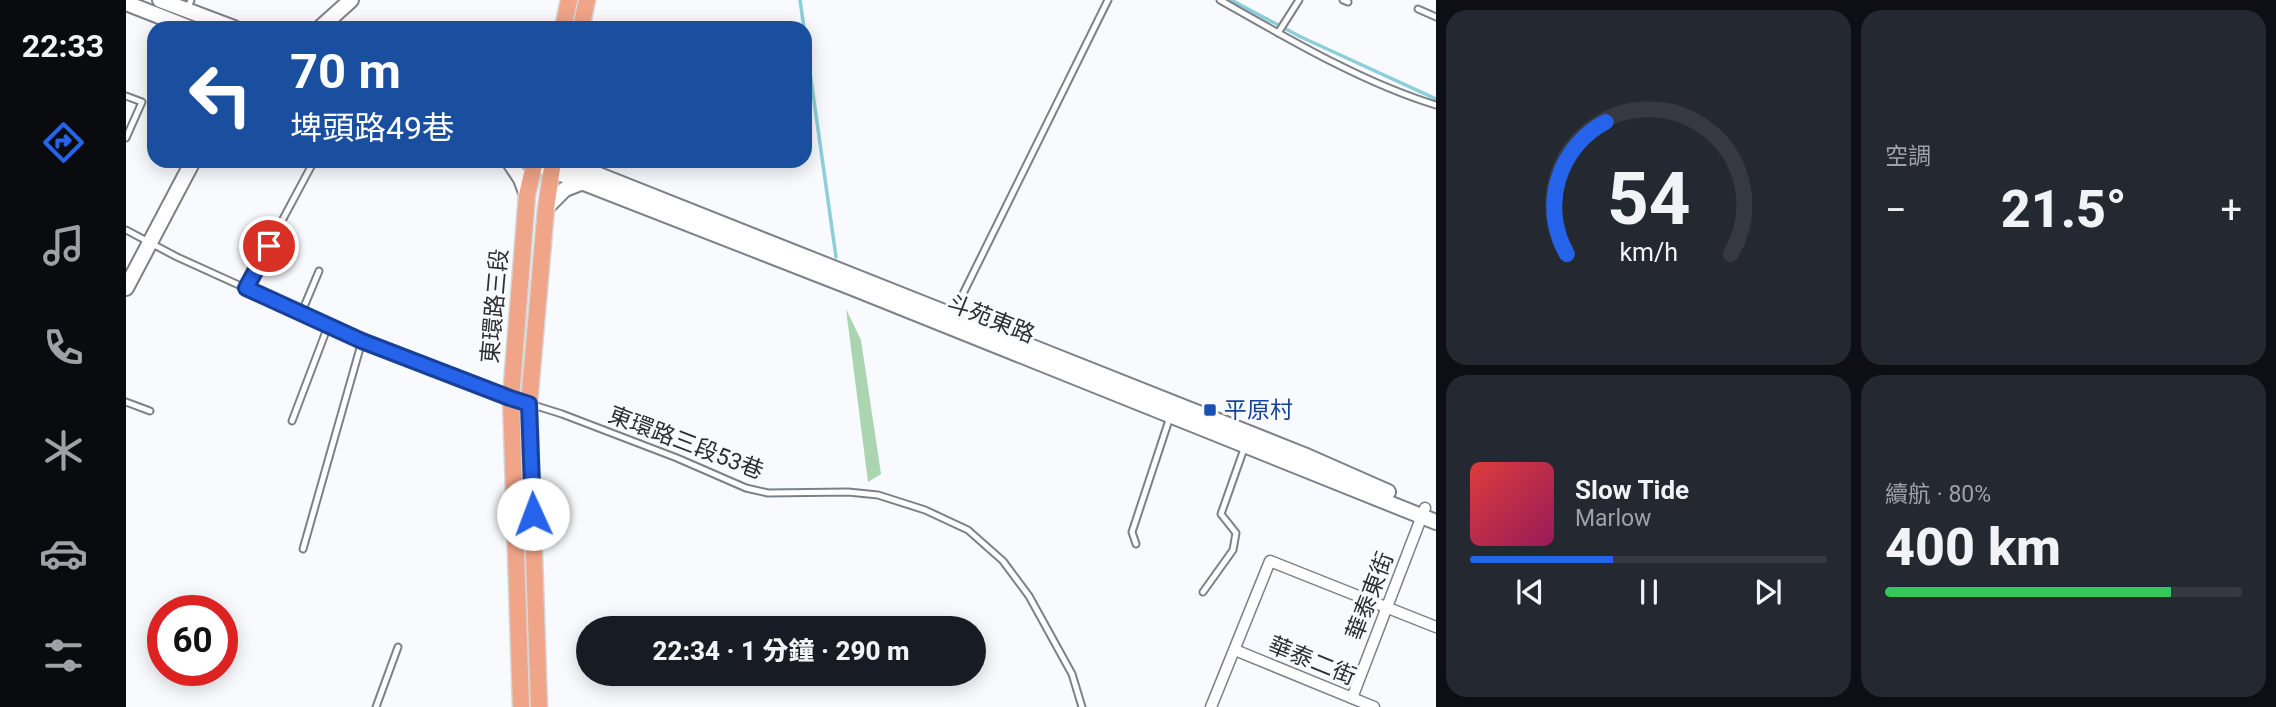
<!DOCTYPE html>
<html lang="zh-TW">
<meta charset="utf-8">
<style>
:root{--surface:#171b24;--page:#242831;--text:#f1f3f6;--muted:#9ea1a6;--line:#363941;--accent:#2563eb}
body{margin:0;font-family:Roboto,"Noto Sans TC",sans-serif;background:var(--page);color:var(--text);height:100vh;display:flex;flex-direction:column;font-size:26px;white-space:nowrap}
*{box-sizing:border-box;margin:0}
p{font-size:23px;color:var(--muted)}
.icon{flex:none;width:38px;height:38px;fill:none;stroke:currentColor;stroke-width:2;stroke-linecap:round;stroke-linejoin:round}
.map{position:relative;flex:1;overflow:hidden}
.sheet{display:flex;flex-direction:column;gap:10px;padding:10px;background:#0d0f14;width:840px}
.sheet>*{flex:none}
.hud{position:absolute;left:21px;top:21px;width:665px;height:147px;border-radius:21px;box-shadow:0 4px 18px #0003;background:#1a4fa0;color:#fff;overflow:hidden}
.speed{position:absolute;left:21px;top:595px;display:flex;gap:14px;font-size:35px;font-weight:700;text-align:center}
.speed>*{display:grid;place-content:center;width:91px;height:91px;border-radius:50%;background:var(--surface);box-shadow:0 4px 18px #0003;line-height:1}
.speed .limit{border:10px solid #d22;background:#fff;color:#111}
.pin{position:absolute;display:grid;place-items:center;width:60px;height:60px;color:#fff;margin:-30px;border:4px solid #fff;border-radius:50%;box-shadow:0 2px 7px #0007}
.me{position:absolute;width:77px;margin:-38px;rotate:358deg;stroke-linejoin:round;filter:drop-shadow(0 0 5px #0008)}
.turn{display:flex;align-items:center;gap:24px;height:147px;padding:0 28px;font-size:32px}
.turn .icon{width:91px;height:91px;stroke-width:2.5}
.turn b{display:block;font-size:49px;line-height:60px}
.big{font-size:52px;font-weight:800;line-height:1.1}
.sheet .card{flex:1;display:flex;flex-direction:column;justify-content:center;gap:10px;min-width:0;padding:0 24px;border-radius:21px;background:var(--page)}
.sheet .dial{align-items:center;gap:0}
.dial svg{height:182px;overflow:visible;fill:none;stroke:var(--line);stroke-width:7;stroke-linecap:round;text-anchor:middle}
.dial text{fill:var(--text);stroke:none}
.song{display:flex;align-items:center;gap:21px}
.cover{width:84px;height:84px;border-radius:10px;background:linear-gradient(135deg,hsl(0 70% 55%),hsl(330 70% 35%))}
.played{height:7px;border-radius:4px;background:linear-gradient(90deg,var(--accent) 40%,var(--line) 40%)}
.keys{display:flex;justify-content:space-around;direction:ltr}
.heat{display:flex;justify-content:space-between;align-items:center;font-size:38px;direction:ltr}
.charge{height:10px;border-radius:5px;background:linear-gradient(90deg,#34c759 80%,var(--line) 0)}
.sheet .tiles{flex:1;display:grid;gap:10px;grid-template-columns:repeat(2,1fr)}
.trip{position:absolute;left:450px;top:616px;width:410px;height:70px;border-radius:35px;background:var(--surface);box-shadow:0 4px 18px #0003;font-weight:800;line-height:70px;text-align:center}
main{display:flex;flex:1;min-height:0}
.menu{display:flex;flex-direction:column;width:126px;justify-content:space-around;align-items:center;background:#090b0e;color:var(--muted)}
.menu .icon{width:49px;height:49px}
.menu .active{color:var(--accent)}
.menu b{font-size:32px;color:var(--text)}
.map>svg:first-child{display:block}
.green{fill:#abd4b0}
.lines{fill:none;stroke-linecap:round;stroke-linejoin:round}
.stream{stroke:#8dcfd9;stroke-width:3.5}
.lane-casing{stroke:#7c8088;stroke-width:9}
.street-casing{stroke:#7c8088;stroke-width:13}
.secondary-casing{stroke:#7c8088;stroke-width:18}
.primary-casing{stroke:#d5d5d6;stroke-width:19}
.lane{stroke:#fff;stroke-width:5}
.street{stroke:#fff;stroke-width:10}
.secondary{stroke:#fff;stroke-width:14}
.primary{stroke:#f0a488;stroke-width:16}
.route-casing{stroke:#184099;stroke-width:18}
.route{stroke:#2563eb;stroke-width:12}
.transit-dot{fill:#1a4fb4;stroke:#f8fafd;stroke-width:2.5}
.labels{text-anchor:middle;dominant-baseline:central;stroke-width:6;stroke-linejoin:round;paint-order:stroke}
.street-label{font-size:23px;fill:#2c2e31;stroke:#f8fafd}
.transit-label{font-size:23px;fill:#164399;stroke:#f8fafd;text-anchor:start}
</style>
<main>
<nav class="menu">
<b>22:33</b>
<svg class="icon active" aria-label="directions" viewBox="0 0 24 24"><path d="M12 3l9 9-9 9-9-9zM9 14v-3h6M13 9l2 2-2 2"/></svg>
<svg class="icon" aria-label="music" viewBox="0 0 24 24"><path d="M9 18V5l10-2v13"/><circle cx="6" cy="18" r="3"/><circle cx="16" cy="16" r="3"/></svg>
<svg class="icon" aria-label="phone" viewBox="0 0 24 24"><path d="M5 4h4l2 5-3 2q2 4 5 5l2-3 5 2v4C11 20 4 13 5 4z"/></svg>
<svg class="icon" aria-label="climate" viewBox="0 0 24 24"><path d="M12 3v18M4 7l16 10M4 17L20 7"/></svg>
<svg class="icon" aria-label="car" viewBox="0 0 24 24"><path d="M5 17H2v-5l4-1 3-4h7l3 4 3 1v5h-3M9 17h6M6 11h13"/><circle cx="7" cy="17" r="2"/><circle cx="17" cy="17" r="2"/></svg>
<svg class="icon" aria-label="filters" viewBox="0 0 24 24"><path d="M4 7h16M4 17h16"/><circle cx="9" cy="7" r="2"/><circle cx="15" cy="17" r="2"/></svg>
</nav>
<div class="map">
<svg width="1310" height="707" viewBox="0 0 1310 707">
<rect width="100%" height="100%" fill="#f8fafd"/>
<polygon class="green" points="720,309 735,340 755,474 742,482"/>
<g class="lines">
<g class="stream">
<polyline points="674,0 678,28"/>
<polyline points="1105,0 1175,37 1310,99"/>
<polyline points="679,37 710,257"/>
</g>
<defs>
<g id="lane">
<path d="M1094 0C1161 38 1237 83 1310 105"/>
<polyline points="1217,0 1222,2"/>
<polyline points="1292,9 1310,17"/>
<polyline points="61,10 65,0"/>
<polyline points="1152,33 1173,0"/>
<polyline points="0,96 16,102 0,138"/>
<polyline points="0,230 51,257 236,341 385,398 436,414 551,458 620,488 642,493 722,492 752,495 799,510 842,530 877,561 903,596 946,674 956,707"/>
<polyline points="120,288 188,161"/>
<polyline points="175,314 193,271"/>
<polyline points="827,314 982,0"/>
<polyline points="0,402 24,411"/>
<polyline points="166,421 202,326"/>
<polyline points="1010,544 1006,532 1044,417"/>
<polyline points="177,549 236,341"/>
<polyline points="1077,592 1107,550 1110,533 1095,514 1119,446"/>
<polyline points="250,707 272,647"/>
</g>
<g id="street">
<polyline points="1109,650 1248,707"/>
<polyline points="1226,698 1299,508"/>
<polyline points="1085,707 1144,561 1310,627"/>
</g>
<g id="secondary">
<polyline points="34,0 108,28"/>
<polyline points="0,3 64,28"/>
<polyline points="194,28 225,0"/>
<polyline points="383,161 395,179 401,195"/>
<polyline points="438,161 1178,455 1262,492"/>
<polyline points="417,167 727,288 1310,522"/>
<polyline points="420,208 439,189 457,182"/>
<polyline points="0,288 67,161"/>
</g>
<g id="primary">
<polyline points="437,28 443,0"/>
<polyline points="455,28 461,0"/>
<polyline points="395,707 385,398 401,195 409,161"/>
<polyline points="413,707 403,404 420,208 427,161"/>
</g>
</defs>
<use href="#lane" class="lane-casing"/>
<use href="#street" class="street-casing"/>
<use href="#secondary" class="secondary-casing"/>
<use href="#primary" class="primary-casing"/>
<use href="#lane" class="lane"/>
<use href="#street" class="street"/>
<use href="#secondary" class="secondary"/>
<use href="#primary" class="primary"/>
</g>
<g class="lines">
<defs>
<polyline id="route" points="143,246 120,288 236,341 384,398 403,404 407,514"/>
</defs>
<use href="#route" class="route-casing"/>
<use href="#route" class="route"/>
</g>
<rect class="transit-dot" x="1077" y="403" width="14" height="14" rx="3.5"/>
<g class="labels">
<g class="street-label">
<text transform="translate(369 306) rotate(-85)">東環路三段</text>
<text transform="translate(865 319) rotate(22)">斗苑東路</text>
<text transform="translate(560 443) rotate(21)">東環路三段53巷</text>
<text transform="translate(1244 596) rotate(-69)">華泰東街</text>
<text transform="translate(1186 661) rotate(22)">華泰二街</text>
</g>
<g class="transit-label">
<text x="1098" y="410">平原村</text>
</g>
</g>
</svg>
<div class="speed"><div class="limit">60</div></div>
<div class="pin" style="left:143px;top:246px;background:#d93025"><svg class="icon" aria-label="arrive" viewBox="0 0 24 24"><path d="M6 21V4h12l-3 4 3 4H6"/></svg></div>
<svg class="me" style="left:407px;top:514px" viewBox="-20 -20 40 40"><circle r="19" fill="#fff"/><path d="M0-13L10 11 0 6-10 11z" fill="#2563eb"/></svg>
<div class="trip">22:34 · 1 分鐘 · 290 m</div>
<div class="hud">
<div class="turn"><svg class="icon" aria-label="left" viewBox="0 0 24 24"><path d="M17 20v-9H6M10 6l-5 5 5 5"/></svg><div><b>70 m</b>埤頭路49巷</div></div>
</div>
</div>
<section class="sheet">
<div class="tiles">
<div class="card dial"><svg viewBox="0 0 100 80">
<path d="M14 69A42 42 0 1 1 86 69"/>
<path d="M14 69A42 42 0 0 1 31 11" stroke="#2563eb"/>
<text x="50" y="56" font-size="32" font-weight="700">54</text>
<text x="50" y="72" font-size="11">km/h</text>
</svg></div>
<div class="card"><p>空調</p>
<div class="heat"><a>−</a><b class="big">21.5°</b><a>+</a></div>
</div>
<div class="card">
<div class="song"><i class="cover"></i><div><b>Slow Tide</b><p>Marlow</p></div></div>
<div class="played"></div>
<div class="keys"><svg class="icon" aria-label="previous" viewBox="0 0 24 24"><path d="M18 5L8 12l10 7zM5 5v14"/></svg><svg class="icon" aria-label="pause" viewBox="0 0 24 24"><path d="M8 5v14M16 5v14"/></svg><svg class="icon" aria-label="next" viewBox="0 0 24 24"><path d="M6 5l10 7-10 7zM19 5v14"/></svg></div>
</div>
<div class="card"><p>續航 · 80%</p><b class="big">400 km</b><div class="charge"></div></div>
</div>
</section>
</main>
